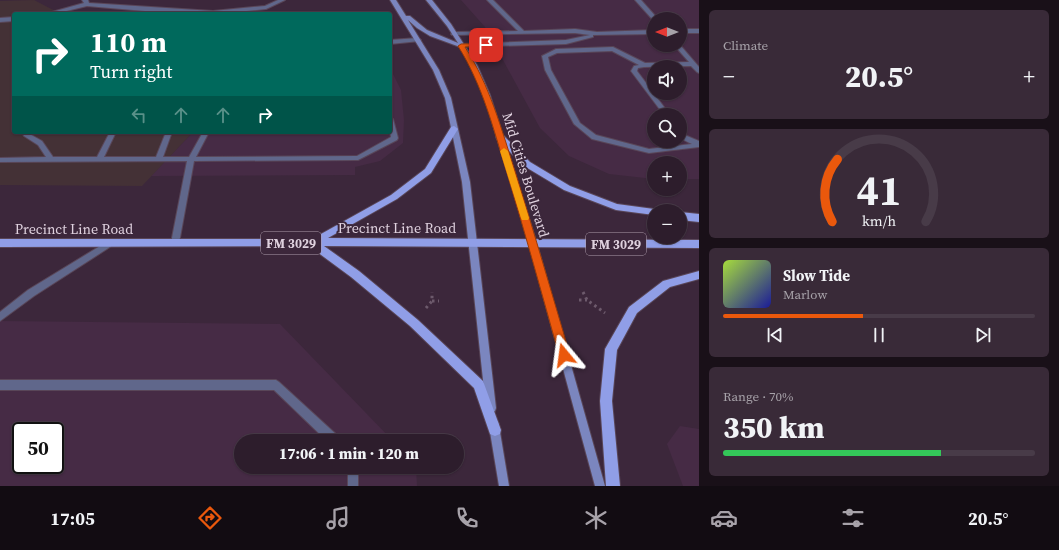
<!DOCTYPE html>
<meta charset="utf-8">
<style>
:root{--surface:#2d1d2c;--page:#392a38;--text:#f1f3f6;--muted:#a7a2a9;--line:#483b48;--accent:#ea580c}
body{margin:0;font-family:"Source Serif 4",serif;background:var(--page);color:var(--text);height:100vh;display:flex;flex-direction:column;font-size:15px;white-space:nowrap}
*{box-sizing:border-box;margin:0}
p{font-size:13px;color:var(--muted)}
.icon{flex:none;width:22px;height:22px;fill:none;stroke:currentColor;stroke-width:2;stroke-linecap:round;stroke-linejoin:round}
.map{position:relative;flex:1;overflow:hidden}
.drawer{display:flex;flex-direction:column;gap:10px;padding:10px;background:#191018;width:360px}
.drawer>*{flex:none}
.top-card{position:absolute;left:12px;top:12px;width:380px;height:122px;border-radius:4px;box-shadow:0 1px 3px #0004,0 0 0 1px var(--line);background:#00695c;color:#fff;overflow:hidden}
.needle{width:26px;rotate:270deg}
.tools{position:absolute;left:647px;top:12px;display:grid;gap:8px}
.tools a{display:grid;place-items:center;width:40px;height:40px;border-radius:50%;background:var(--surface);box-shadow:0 1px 3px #0004,0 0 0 1px var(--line);font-size:20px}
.speed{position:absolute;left:12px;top:422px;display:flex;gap:8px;font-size:20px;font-weight:700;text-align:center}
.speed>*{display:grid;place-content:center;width:52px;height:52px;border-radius:50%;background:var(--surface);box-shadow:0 1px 3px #0004,0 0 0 1px var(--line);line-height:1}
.speed .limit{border:2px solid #111;border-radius:6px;background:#fff;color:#111}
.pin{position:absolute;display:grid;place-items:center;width:34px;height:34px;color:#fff;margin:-17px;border-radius:8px;box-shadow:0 2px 6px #0006}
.me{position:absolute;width:44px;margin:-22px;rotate:344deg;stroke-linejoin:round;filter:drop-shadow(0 0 3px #0008)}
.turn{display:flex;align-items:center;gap:14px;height:84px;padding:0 12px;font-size:18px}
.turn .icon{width:52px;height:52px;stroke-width:2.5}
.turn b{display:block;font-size:28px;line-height:34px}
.lanes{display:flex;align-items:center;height:38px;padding:0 12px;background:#0003;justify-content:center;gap:20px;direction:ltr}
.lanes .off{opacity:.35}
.big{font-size:30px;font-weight:800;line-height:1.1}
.drawer .tile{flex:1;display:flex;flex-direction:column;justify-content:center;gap:6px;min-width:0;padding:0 14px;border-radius:6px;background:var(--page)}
.drawer .dial{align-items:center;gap:0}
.dial svg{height:104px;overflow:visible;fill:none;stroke:var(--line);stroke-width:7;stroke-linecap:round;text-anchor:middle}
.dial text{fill:var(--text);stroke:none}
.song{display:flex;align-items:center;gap:12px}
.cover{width:48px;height:48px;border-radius:6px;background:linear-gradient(135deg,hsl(80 70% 55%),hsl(240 70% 35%))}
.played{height:4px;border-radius:2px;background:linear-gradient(90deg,var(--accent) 45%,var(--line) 45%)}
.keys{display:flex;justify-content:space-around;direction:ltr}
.heat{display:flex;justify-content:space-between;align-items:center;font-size:22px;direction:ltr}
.charge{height:6px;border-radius:3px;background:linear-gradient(90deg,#34c759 70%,var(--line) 0)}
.trip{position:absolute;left:234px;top:434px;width:230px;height:40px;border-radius:20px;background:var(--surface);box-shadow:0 1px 3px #0004,0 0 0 1px var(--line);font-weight:800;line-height:40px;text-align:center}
.tabs{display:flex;height:64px;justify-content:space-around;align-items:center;background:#120c12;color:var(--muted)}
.tabs .icon{width:28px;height:28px}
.tabs .current{color:var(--accent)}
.tabs b{font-size:18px;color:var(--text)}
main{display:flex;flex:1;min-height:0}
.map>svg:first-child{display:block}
.built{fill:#462b45;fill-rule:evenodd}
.medical{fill:#443136}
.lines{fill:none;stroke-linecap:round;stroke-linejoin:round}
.service-casing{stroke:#594658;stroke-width:2}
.secondary-casing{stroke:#594658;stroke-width:2}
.primary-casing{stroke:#594658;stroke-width:2}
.path{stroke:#6d5a6c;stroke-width:3;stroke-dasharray:2.5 3.5;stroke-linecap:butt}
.service{fill:#60678b;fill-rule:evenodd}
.secondary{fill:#7b86bf;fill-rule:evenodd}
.primary{fill:#909ee7;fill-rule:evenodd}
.route{fill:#ea580c;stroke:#983908}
.slow{fill:#f59e0b}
.labels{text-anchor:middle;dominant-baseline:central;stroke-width:4;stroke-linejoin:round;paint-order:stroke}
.shield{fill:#3c273b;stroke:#ae9ead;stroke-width:1}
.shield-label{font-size:13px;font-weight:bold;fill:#dfd1de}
.street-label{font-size:14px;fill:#dfd1de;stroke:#3c273b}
</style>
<main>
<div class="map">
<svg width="699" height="486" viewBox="0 0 699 486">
<rect width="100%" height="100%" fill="#3c273b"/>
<g class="built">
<path d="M461 0H699V179H680V163H654V179L609 174 569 156 540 128 485 27ZM654 19H680V45H654ZM654 67H680V93H654ZM654 115H680V141H654Z"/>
<polygon points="390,68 401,90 404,120 403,143 380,161 355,167 355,175 151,176 193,132 390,132"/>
<path d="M0 321 280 324 393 441H241V467H416L417 486H0ZM21 431H55V465H21Z"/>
<polygon points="680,426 699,429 699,486 683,486 667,444"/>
</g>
<polygon class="medical" points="34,0 61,14 14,14 14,132 193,132 142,186 0,185 0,1"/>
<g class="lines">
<defs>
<g id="service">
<polygon points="82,0 88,0 89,3 213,11 265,6 278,0 285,0 266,9 218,14 145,11 87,6 54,14 45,14 84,3"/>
<polygon points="487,0 493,0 524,31 575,29 597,32 654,30 654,34 593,35 593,37 566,44 459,47 458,46 461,44 566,40 590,35 575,33 452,35 451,34 454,32 518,31"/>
<polygon points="635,0 641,0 658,19 653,20"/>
<polygon points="14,17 14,21 0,22 0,18"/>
<rect x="680" y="29" width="19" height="4"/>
<polygon points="418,38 421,40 420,41 390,44 390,40"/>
<path d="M674 45H680L699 67V73L697 72 691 66 644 67 638 68 637 71 670 115H664L631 71 634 66 639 65 612 51 557 53 548 57 551 70 580 123 596 135 649 149 692 144C684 140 680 140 680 130L682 131 687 136 699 141V147L649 153 592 139 574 124 545 70 542 56 556 49 613 47 645 63 689 62Z"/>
<polygon points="390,117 393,119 398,138 397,140 358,160 194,161 179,243 178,245 172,245 171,243 187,161 0,162 0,158 46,157 38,145 24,136 23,134 26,132 42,141 53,157 97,157 110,132 116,132 104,157 156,157 166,132 172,132 163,157 189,157 203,132 209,132 196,157 357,156 391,137 390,132"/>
<polygon points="110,240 113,241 114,243 113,245 34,296 0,321 0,312 28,290"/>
<polygon points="0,380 276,380 279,382 339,437 340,441 327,441 274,390 0,390"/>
<rect x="348" y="467" width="10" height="19"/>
</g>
<g id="secondary">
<polygon points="390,0 396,0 406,16 410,16 427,30 458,43 447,26 426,0 432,0 451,24 477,65 490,95 537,244 605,486 595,486 529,244 484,95 471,65 460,47 430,36 417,28 408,20 439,70 451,98 470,182 496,408 495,411 491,413 487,411 486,408 462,182 445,98 433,70"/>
<polygon points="494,421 498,422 499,426 509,486 499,486 489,426 490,422"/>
</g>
<g id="primary">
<polygon points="454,126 458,129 431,173 397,199 328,238 699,240 699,248 324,246 359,271 418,320 483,381 501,430 500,434 495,436 490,434 474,388 410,326 351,277 309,246 0,247 0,239 312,239 391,195 425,169 451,127"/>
<polygon points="500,134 503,135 530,162 570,186 617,204 654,209 658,211 654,211 654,215 616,210 564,190 524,166 497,139 496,137 497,135"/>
<polygon points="680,212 699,214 699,222 680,220"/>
<polygon points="699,271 699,279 670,287 637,313 617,350 612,401 620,486 606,486 600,401 605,349 629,307 663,281"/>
</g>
</defs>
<use href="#service" class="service-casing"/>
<use href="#secondary" class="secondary-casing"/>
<use href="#primary" class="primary-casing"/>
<g class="path">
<polyline points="583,292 587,300 605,313"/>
<polyline points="579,300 587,300"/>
<polyline points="432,301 439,301"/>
<polyline points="426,308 432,301 432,292"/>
</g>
<use href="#service" class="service"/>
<use href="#secondary" class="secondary"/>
<use href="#primary" class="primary"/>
</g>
<path class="route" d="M486 43H488V46L465 47C490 86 501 128 515 171 534 232 552 294 570 355L568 358 564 360 560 358 559 355C542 294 525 233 507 173 493 128 483 86 458 46L461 44Z"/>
<polygon class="slow" points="504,148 508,151 529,218 528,220 522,220 521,218 500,151"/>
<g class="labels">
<g class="shield">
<rect x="261" y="232" width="60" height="22" rx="3"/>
<rect x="586" y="233" width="60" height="22" rx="3"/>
</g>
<g class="shield-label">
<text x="291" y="243">FM 3029</text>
<text x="616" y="244">FM 3029</text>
</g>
<g class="street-label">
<text transform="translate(526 175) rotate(73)">Mid Cities Boulevard</text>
<text x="397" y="228">Precinct Line Road</text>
<text x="74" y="229">Precinct Line Road</text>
</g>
</g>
</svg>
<div class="tools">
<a><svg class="needle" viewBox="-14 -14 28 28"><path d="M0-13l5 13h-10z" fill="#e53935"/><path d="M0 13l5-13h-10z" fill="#a7a2a9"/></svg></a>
<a><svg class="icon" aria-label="sound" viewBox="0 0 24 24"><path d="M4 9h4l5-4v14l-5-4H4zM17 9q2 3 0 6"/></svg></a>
<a><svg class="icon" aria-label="search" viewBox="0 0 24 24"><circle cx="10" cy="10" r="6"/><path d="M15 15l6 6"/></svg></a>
<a>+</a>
<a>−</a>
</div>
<div class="speed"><div class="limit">50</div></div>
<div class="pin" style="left:486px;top:45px;background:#d93025"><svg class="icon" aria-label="arrive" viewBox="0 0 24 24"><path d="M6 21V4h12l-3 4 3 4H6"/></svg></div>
<svg class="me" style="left:564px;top:355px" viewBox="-20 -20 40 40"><path d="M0-17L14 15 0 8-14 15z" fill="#ea580c" stroke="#fff" stroke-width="4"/></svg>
<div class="trip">17:06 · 1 min · 120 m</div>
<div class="top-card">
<div class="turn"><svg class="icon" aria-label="right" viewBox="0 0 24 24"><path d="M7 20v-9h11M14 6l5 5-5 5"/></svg><div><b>110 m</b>Turn right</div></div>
<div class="lanes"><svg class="icon off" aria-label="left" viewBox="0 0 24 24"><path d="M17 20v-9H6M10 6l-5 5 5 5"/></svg><svg class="icon off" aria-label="ahead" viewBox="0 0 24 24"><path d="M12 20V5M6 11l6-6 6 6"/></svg><svg class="icon off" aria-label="ahead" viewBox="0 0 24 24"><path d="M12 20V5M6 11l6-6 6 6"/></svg><svg class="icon" aria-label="right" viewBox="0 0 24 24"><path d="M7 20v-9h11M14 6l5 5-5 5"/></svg></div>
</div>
</div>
<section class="drawer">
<div class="tile"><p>Climate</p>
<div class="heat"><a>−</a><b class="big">20.5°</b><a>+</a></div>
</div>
<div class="tile dial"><svg viewBox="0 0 100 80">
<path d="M14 69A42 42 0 1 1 86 69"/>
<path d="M14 69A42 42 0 0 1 18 21" stroke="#ea580c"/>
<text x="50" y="56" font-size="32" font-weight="700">41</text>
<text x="50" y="72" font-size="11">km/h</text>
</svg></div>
<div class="tile">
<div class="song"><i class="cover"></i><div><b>Slow Tide</b><p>Marlow</p></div></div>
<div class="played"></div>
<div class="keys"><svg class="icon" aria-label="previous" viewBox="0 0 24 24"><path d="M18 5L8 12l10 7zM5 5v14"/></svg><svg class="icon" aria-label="pause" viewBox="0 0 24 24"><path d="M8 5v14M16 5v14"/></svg><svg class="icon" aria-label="next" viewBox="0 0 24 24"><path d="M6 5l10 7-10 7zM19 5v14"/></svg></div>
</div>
<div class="tile"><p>Range · 70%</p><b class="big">350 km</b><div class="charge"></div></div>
</section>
</main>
<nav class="tabs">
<b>17:05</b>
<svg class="icon current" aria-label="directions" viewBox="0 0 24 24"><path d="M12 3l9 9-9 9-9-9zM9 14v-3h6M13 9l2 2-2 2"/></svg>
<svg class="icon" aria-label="music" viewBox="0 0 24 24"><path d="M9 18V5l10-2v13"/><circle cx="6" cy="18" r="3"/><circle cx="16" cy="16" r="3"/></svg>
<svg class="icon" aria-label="phone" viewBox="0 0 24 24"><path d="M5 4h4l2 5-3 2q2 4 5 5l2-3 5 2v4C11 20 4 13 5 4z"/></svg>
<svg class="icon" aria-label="climate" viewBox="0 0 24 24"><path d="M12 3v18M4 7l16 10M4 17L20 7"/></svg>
<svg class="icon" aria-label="car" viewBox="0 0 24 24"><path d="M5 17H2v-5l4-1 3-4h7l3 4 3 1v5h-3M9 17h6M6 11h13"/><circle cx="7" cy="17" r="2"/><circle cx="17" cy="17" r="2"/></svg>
<svg class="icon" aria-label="filters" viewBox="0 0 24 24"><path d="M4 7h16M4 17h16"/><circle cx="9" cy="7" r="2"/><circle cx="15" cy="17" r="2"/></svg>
<b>20.5°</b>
</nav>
